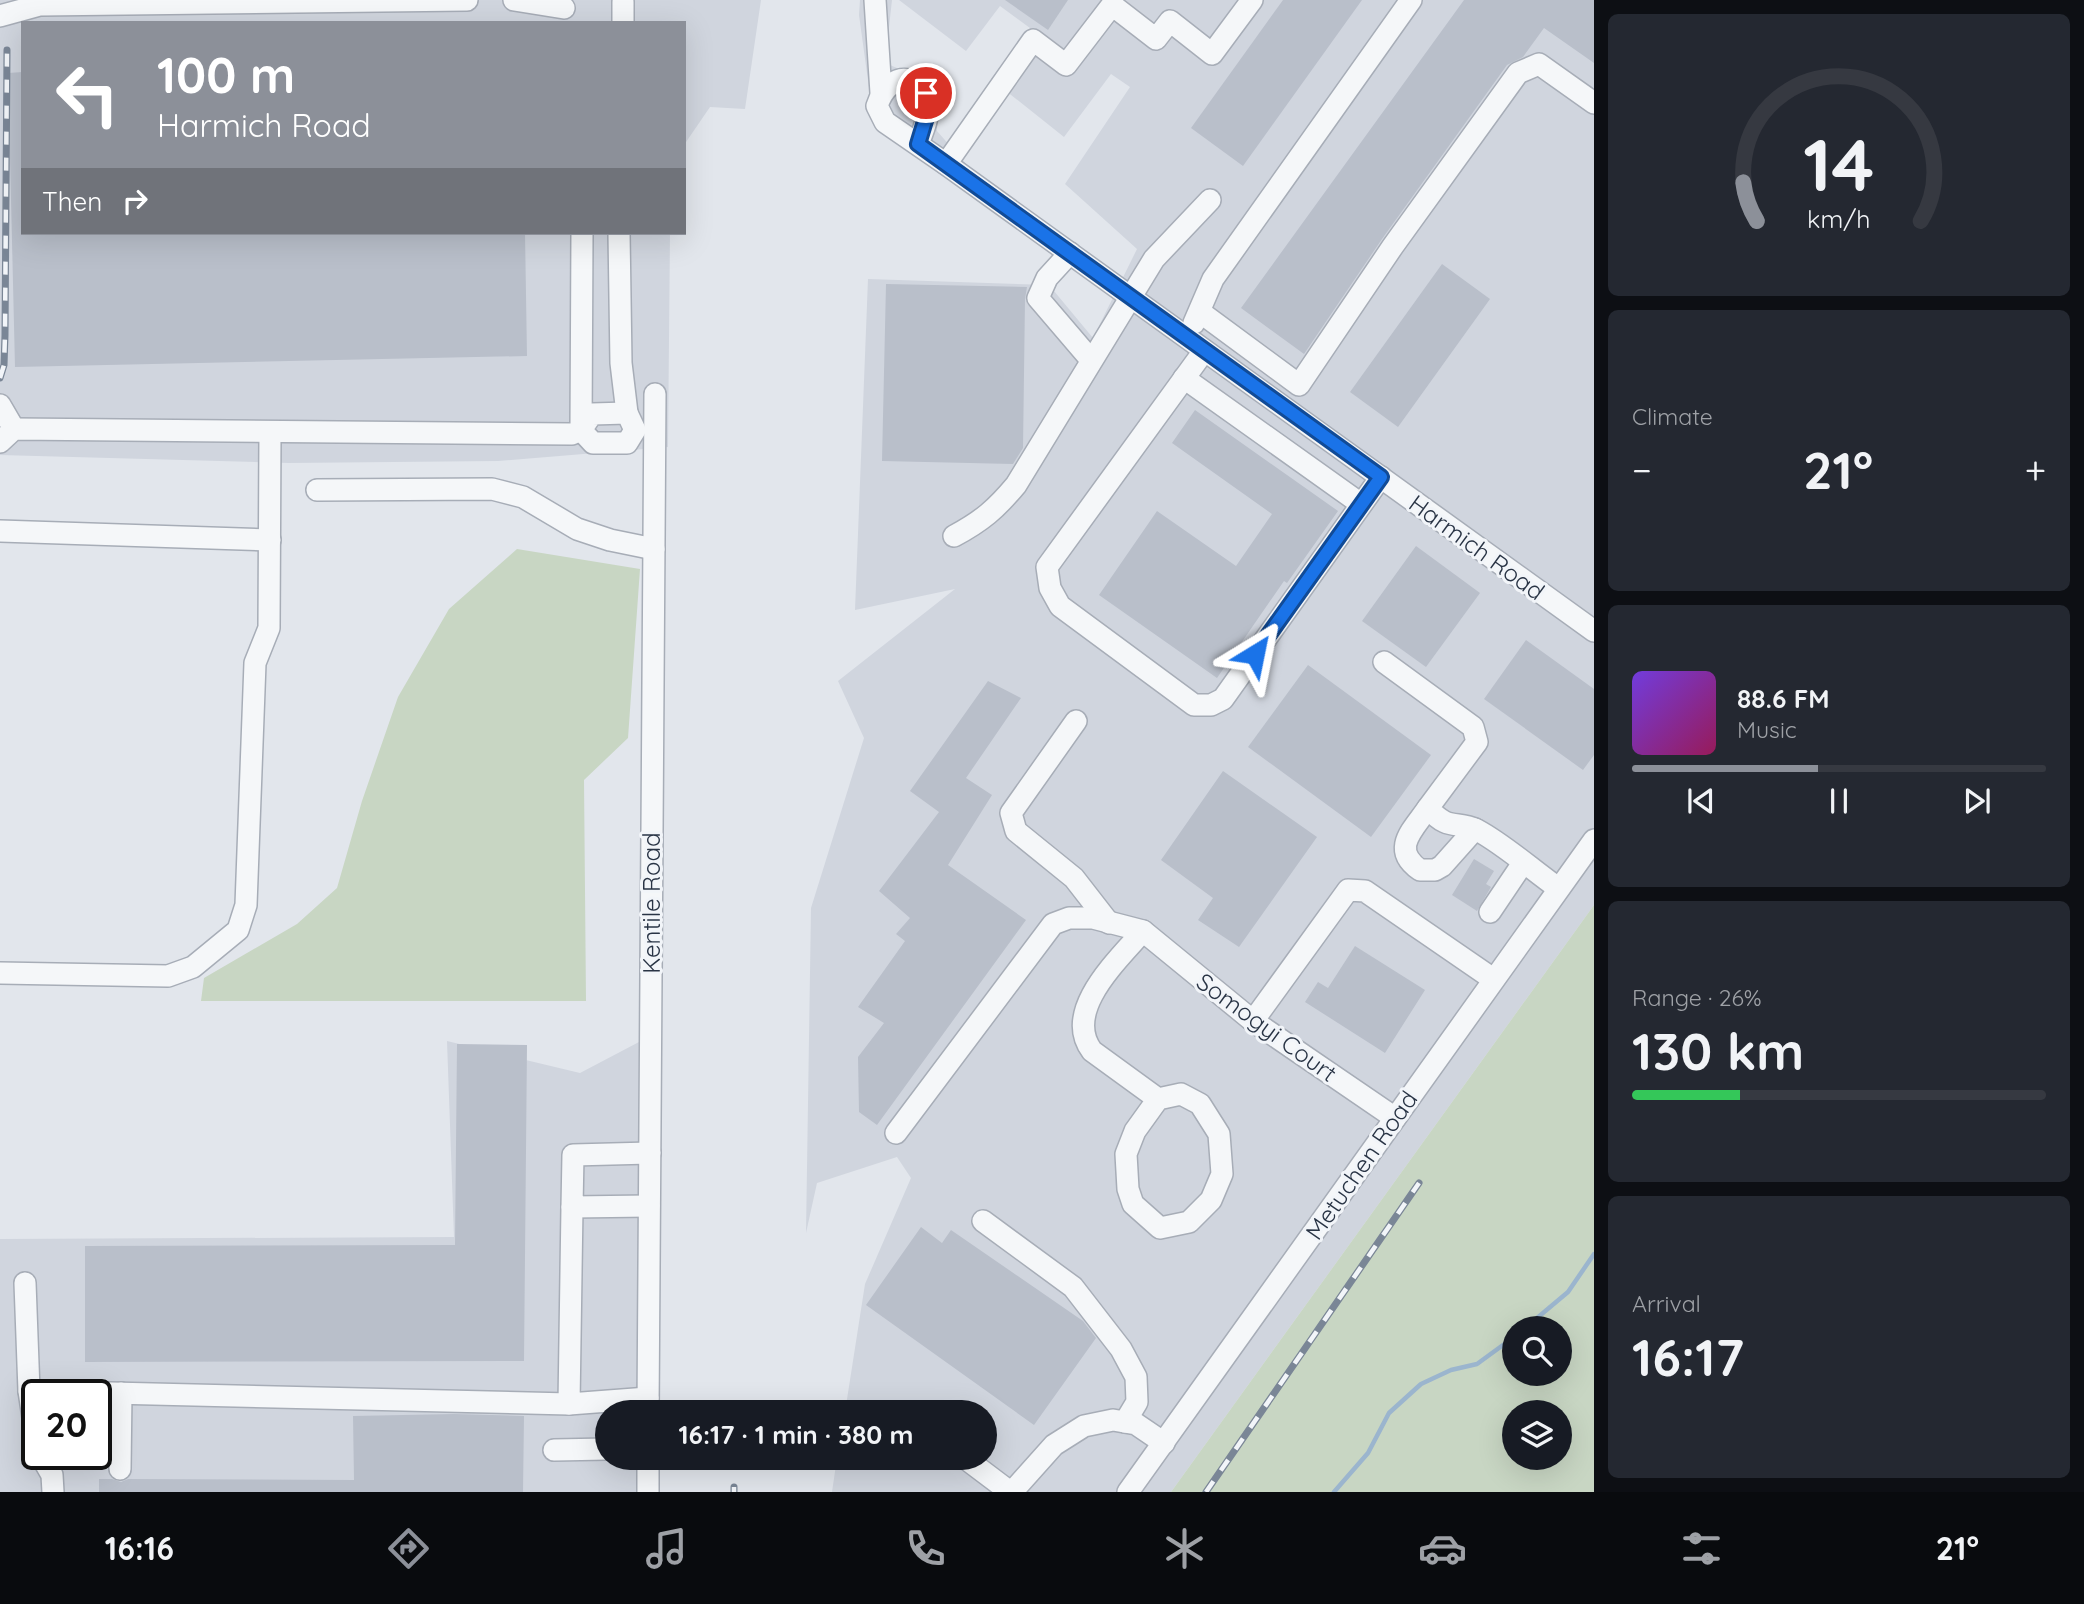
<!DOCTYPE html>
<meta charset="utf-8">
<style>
:root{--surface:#171b24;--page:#242831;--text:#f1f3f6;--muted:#9ea1a6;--line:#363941;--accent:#8c9099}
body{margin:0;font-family:Quicksand,sans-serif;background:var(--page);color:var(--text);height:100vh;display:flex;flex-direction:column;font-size:26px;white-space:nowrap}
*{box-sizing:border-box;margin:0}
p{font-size:23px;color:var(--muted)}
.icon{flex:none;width:38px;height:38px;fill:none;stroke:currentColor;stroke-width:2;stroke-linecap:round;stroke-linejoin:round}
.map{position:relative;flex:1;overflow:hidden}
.panel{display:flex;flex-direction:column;gap:14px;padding:14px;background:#0d0f14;width:490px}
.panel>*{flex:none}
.top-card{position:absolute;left:21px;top:21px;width:665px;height:214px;border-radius:0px;box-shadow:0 7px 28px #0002;background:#8c9099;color:#fff;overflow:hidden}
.buttons{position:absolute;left:1502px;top:1316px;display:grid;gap:14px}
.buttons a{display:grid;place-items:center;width:70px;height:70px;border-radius:50%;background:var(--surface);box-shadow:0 7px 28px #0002;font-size:35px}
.speed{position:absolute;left:21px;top:1379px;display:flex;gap:14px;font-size:35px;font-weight:700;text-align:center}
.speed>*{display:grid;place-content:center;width:91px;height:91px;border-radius:50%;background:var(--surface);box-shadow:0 7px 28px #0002;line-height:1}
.speed .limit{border:4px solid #111;border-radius:10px;background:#fff;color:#111}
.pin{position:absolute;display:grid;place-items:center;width:60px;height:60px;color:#fff;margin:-30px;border:4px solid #fff;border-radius:50%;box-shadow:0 2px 7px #0007}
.me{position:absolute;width:77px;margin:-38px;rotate:35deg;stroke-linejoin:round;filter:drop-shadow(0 0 5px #0008)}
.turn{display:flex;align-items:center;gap:24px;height:147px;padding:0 21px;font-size:32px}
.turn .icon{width:91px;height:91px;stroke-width:2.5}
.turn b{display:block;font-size:49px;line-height:60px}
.then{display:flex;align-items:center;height:66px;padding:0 21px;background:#0003;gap:14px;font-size:26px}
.big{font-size:52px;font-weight:800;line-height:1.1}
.panel .tile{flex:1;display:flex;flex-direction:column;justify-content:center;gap:10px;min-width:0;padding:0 24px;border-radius:10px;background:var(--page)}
.panel .dial{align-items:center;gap:0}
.dial svg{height:182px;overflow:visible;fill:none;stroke:var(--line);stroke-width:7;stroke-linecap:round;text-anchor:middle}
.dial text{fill:var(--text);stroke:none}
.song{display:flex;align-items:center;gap:21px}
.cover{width:84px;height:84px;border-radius:10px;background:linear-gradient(135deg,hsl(260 70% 55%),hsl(330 70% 35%))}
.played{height:7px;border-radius:4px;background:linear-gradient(90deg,var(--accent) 45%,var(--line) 45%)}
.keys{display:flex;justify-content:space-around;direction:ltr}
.heat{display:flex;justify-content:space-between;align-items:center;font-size:38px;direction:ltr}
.charge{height:10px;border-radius:5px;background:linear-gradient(90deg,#34c759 26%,var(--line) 0)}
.trip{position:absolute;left:595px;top:1400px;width:402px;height:70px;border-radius:35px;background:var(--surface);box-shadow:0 7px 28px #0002;font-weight:800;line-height:70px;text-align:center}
.menu{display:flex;height:112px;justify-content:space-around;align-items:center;background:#090b0e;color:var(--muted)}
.menu .icon{width:49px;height:49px}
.menu .current{color:var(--accent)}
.menu b{font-size:32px;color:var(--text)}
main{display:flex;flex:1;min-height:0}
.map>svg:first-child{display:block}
.built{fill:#d0d5de;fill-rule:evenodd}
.green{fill:#c8d6c3;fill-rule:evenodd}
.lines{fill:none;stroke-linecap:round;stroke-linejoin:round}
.stream{stroke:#9bb5ce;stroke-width:4.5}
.building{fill:#b9bfca}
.minor-casing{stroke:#a7adb7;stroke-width:24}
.minor{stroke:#f5f7f9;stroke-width:21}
.rail-casing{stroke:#7a8696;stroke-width:7}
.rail{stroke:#f2f5f9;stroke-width:4.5;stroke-dasharray:13;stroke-linecap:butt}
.route-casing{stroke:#114b97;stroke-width:18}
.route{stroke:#1a73e8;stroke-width:12}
.labels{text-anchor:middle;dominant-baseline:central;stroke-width:6;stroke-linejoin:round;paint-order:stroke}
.street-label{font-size:24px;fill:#293445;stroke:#f2f5f9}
</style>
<main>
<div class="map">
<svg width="1594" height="1492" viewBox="0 0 1594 1492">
<rect width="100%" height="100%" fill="#e2e6ec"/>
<g class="built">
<polygon points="0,0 761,0 745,109 710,107 684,145 684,23 23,23 23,233 670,233 668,447 498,461 289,463 0,455"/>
<polygon points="860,0 892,0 885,63 938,85 937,131 1031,238 874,124 859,15"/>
<polygon points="899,0 1594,0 1594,905 1171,1492 832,1492 837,1458 985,1458 985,1412 845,1412 865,1284 911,1178 897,1157 817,1183 806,1233 811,908 864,738 838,681 955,589 855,610 868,279 1049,285 1093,338 1137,249 1065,184 1130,87 1111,74 1064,137 991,79 1030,28 1000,6 966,51"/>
<path d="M447 1041 580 1073 639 1042 643 1412H607V1458H643L644 1492H0V1239L454 1237ZM37 1395H96V1454H37Z"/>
</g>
<g class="green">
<polygon points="517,549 640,569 628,738 584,780 586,1001 201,1001 204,978 297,924 337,888 362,801 398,697 449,609"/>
<path d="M1594 905V1492H1171ZM1559 1328V1374H1514V1328ZM1514 1412H1559V1458H1514Z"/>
</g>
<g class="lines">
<g class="stream">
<polyline points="1525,1328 1568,1292 1594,1254"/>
<polyline points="1334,1492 1368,1453 1389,1413 1421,1384 1451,1370 1477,1364 1514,1337"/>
</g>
</g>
<g class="building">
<polygon points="1005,0 1068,0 1048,30"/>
<polygon points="1283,0 1362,0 1243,166 1191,128"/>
<polygon points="1464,0 1594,0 1594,63 1544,28 1523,57 1507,65 1382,239 1304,354 1241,308"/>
<polygon points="23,72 23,233 525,233 527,356 15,367 8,73"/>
<polygon points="1442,264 1490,299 1398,427 1350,392"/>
<polygon points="886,284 1027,287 1025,299 1023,448 1013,464 882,461"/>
<polygon points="1195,410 1338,511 1287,583 1284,581 1217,678 1099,595 1157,511 1236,566 1272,514 1172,443"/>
<polygon points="1416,546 1480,593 1426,667 1362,621"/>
<polygon points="1526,640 1594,689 1594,755 1583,770 1484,699"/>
<polygon points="1308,665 1431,755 1371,837 1248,747"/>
<polygon points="988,681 1021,698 966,778 992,795 948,865 1026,920 877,1125 859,1112 858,1057 884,1023 858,1007 905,941 896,934 910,918 879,891 939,812 910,791"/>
<polygon points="1223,771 1317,837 1239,947 1198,920 1213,898 1161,860"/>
<polygon points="1474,859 1494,871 1486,884 1491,887 1477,911 1452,895"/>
<polygon points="1355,946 1425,990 1385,1053 1305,1002 1318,982 1328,988"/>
<polygon points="457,1044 527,1045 524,1361 85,1362 85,1246 455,1245"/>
<polygon points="921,1227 942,1243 951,1230 1083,1321 1096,1338 1034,1425 866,1305"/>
<polygon points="454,1414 524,1416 523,1492 99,1492 99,1479 112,1479 121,1482 128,1479 354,1480 353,1416"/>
</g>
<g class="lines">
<defs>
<g id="minor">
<polyline points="514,0 564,8"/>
<polyline points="875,0 881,93"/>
<polyline points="0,16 40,5 467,0"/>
<polyline points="623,23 623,2"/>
<path d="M918 144C924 129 932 110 926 94 924 88 919 85 914 82 896 73 882 90 877 106L885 122 946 164 1594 631"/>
<polyline points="946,164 1033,40 1066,65 1112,5 1156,39 1170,21 1212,54 1252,0"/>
<polyline points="619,233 621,363 627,413"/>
<polyline points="1070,253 1047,278 1038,298 1091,360"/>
<polyline points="1200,312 1299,385 1393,246 1518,73 1539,64 1594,103"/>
<polyline points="1194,323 1213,279 1411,0"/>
<polyline points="1204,351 1047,567 1050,588 1060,606 1194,705 1211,705 1223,699 1381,477"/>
<polyline points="1184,378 1361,504"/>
<polyline points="0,405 14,429"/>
<polygon points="627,413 635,430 627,443 593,443 581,430 592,414"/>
<polyline points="0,442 14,429 572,434 581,430 582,233"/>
<polyline points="317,490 492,489 523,497 577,529 610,540 654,549"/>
<polyline points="0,531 270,540"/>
<path d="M954 536C982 521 996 509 1016 485L1154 259 1210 200"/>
<path d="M1384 662 1473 727 1477 742 1428 808C1449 832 1456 820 1477 830 1505 845 1531 869 1558 888"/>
<polyline points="1076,721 1011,813 1016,831 1074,878 1109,923"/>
<path d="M1428 808C1413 830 1390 849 1420 870H1435L1442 866 1475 829"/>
<polyline points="1490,912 1523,863"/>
<path d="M1143 931C1118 960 1062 1011 1092 1051L1158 1099 1181 1094 1200 1104 1219 1134 1222 1174 1211 1200 1189 1222 1160 1228 1133 1204 1128 1189 1126 1154 1135 1131 1158 1099"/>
<polyline points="0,973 168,976 193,967 238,930 246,905 255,663 269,628 270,432"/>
<polyline points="1253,1021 1348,890 1365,891 1493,979"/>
<polyline points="896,1133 1053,924 1069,918 1093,918 1143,931 1253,1021 1395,1118"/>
<polyline points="649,1206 572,1207 573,1155 650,1153"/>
<polyline points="572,1207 569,1404 648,1398"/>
<polyline points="983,1221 1073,1287 1121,1349 1136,1377 1137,1402 1125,1422"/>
<polyline points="25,1283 29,1391 569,1404"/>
<polyline points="29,1391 37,1444"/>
<polyline points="648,1412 655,394"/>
<polyline points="554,1450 607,1449"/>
<polyline points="40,1454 52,1475 53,1492"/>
<polyline points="648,1458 648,1492"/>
<polyline points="965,1458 1010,1492"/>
<polyline points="120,1469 121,1393"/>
<polyline points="1012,1492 1054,1445 1084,1426 1113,1420 1136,1424 1164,1443"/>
<polyline points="1128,1492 1594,840"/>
</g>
</defs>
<use href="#minor" class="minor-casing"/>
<use href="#minor" class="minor"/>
<defs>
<g id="rail">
<polyline points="0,378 4,365 5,335 7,50"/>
<polyline points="734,1492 734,1487"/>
<polyline points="1206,1492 1419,1183"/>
</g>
</defs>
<use href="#rail" class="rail-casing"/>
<use href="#rail" class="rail"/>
</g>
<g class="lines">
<defs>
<polyline id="route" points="926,93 928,111 918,144 1381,477 1255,654"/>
</defs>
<use href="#route" class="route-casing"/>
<use href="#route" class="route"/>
</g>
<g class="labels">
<g class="street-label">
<text transform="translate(1477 547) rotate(36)">Harmich Road</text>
<text transform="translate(651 903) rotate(-90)">Kentile Road</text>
<text transform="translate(1267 1027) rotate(36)">Somogyi Court</text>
<text transform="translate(1361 1165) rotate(-55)">Metuchen Road</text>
</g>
</g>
</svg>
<div class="buttons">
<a><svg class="icon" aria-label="search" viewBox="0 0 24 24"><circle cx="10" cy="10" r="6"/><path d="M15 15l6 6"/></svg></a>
<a><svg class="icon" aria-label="layers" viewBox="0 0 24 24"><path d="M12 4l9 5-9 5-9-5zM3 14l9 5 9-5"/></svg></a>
</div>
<div class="speed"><div class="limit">20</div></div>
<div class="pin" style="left:926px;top:93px;background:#d93025"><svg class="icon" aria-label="arrive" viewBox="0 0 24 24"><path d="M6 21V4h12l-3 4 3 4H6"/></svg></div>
<svg class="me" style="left:1255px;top:654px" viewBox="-20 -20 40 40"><path d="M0-17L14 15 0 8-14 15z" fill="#1a73e8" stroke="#fff" stroke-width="4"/></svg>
<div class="trip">16:17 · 1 min · 380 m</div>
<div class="top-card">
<div class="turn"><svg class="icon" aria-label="left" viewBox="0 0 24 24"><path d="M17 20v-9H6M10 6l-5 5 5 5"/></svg><div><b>100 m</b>Harmich Road</div></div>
<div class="then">Then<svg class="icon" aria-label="right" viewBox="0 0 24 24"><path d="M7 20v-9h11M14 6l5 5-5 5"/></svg></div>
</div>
</div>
<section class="panel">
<div class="tile dial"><svg viewBox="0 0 100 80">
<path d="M14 69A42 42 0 1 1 86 69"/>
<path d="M14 69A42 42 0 0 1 8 52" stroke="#8c9099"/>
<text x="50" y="56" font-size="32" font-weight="700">14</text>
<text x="50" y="72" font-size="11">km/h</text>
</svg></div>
<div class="tile"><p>Climate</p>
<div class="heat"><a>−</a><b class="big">21°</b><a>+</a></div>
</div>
<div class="tile">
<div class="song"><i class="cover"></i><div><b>88.6 FM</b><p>Music</p></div></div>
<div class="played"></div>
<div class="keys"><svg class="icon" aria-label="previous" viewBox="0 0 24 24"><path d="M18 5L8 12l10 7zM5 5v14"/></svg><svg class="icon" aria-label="pause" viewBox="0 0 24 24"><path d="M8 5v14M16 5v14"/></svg><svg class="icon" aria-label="next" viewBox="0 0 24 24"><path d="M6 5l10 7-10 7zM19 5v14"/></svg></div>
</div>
<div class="tile"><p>Range · 26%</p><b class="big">130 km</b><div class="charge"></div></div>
<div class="tile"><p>Arrival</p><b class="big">16:17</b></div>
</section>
</main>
<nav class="menu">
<b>16:16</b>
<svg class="icon current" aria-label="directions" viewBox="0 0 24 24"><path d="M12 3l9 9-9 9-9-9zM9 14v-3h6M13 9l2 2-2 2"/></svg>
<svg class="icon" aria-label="music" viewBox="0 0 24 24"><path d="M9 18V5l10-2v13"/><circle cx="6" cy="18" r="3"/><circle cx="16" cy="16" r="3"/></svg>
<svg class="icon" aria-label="phone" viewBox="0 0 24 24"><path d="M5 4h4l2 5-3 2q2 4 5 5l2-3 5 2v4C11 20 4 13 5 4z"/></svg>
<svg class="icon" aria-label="climate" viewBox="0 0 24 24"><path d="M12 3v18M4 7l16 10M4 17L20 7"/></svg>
<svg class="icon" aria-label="car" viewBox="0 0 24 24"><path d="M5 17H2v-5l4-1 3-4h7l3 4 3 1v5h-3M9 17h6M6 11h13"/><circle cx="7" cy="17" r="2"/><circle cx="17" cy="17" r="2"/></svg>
<svg class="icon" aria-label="filters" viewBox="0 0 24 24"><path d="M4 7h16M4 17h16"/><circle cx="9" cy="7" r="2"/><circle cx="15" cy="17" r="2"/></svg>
<b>21°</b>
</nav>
